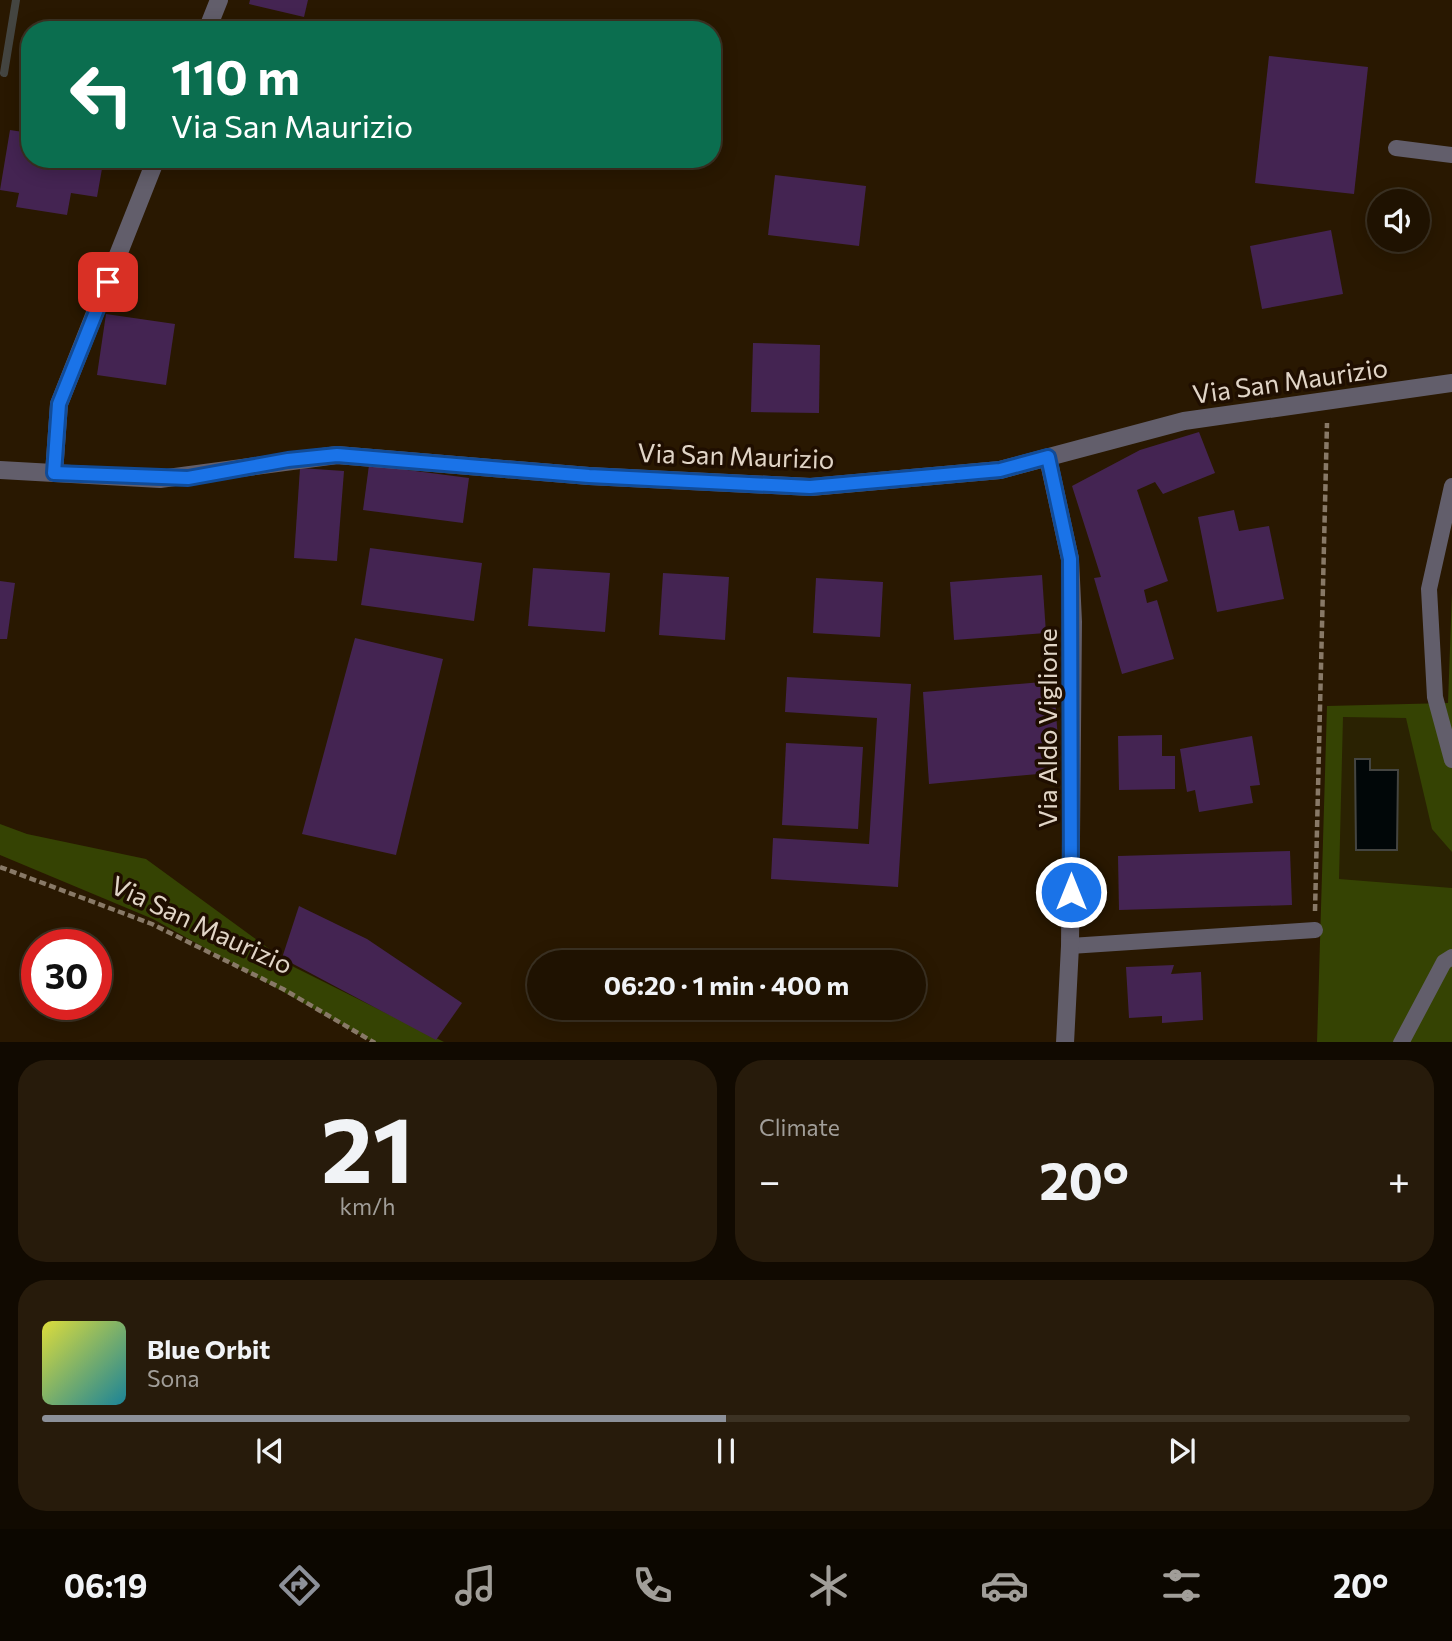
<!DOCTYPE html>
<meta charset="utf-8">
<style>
:root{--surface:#1f1201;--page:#271b0b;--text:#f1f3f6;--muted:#a19e99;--line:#3c3223;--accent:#8c9099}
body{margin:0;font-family:Commissioner,sans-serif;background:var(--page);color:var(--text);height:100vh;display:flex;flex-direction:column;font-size:26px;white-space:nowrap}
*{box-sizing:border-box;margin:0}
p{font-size:23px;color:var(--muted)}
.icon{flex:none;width:38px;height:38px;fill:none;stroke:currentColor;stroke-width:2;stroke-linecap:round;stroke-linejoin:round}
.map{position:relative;height:1042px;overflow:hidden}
.panel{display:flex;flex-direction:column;gap:18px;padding:18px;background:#110a01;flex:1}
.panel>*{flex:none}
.hud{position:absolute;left:21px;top:21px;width:700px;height:147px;border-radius:28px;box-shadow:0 4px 18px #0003,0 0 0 2px var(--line);background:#0b6e4f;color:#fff;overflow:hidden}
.fabs{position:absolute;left:1367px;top:189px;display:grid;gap:14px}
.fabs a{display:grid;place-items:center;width:63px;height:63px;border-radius:50%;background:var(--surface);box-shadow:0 4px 18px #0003,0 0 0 2px var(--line);font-size:35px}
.speed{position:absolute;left:21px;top:929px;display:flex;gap:14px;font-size:35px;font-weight:700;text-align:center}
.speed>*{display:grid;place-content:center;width:91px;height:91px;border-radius:50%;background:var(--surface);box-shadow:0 4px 18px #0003,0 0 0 2px var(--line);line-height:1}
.speed .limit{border:10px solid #d22;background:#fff;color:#111}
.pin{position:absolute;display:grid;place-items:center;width:60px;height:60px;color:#fff;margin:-30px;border-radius:14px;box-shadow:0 4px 10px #0006}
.me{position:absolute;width:77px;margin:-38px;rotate:0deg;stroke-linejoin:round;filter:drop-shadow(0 0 5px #0008)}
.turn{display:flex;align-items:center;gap:24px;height:147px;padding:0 35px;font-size:32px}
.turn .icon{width:91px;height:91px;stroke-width:2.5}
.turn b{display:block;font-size:49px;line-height:60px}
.big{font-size:52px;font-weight:700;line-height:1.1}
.panel .tile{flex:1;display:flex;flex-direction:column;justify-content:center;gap:10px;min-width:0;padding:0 24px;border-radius:28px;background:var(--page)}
.panel .dial{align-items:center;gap:0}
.dial b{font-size:91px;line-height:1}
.song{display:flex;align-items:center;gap:21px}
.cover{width:84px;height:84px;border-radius:10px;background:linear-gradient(135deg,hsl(60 70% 55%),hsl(190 70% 35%))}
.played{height:7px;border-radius:4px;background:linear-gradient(90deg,var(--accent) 50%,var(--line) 50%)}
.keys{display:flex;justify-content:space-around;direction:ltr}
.heat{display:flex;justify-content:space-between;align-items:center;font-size:38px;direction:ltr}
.panel .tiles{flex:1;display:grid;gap:18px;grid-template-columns:1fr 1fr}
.tile:last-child{grid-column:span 2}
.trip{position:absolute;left:527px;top:950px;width:399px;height:70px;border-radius:35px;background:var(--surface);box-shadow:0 4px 18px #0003,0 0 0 2px var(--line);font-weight:700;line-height:70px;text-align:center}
.menu{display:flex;height:112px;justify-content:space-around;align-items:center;background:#0c0700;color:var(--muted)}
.menu .icon{width:49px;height:49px}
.menu .on{color:var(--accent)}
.menu b{font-size:32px;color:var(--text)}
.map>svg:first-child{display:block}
.green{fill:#354303}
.sand{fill:#2a2202}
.water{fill:#010708;stroke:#444541;stroke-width:2}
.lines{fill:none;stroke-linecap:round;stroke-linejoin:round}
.stream{stroke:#444541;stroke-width:8}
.building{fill:#442452}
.path{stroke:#887967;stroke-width:4.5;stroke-dasharray:7 3.5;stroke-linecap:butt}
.lane{stroke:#625e6b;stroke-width:16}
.street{stroke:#625e6b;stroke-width:18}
.route-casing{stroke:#114b97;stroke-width:18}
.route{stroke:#1a73e8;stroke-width:12}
.labels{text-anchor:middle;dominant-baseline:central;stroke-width:7;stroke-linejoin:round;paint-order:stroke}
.street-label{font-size:26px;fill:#e1d5c7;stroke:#1f0e00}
</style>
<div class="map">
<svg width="1452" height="1043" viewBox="0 0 1452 1043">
<rect width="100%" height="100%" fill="#291801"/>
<g class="green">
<polygon points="1452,592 1452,1042 1317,1043 1327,706 1448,703"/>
<polygon points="0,824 27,834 146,859 294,967 444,1042 373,1042 153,919 0,855"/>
</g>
<polygon class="sand" points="1343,717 1406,718 1432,829 1452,852 1452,888 1339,879"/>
<polygon class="water" points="1355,759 1370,759 1370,770 1398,770 1397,850 1356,850"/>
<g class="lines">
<polyline class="stream" points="4,73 16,0"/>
</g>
<g class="building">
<polygon points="250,0 308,0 304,17 249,4"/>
<polygon points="1269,56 1368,67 1354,194 1255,183"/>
<polygon points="10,130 30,133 30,159 103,163 97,197 71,193 67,215 16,207 19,193 0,190"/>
<polygon points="775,175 866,186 859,246 768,235"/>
<polygon points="1331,230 1343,294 1262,309 1250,246"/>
<polygon points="106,314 175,324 166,385 97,375"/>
<polygon points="753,343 820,345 819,413 751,412"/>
<polygon points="1199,432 1215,473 1163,494 1155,482 1137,490 1168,581 1144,590 1147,603 1157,600 1174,659 1122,674 1094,578 1101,577 1072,486 1140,450"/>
<polygon points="369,465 469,478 463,523 363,510"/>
<polygon points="300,468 344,471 337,561 294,558"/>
<polygon points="1234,510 1239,531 1269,526 1284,599 1217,612 1198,517"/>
<polygon points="370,548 482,563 474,621 361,605"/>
<polygon points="533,568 610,573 605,632 528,626"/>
<polygon points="663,573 729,577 725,640 659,635"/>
<polygon points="1042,575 1046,633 954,640 950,582"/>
<polygon points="816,578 883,582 880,637 813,633"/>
<polygon points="0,581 15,583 7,639 0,639"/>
<polygon points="355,638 443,659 396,855 302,834"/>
<polygon points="787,677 911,684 898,887 771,879 773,838 869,844 877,718 785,712"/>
<polygon points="1054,681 1060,772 929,784 923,692"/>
<polygon points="1162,735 1162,756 1175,756 1175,789 1119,790 1118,736"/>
<polygon points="1252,736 1260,785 1250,786 1253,803 1199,812 1195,790 1187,792 1180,749"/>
<polygon points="786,743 863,747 858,829 782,825"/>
<polygon points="1290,851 1292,905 1119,910 1118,856"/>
<polygon points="299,906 367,939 462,1003 436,1040 282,958"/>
<polygon points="1174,965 1171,974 1201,972 1203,1020 1162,1023 1162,1016 1129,1018 1126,967"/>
</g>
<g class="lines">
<g class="path">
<polyline points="0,867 152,924 283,989 375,1043"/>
<polyline points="1315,911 1327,423"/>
</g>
<g class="lane">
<polyline points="1396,148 1452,155"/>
<polyline points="1452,486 1429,589 1435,697 1452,760"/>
<polyline points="1070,946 1315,930"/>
<polyline points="1401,1043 1444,962 1452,957"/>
</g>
<g class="street">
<polyline points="207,30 219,0"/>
<polyline points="1048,458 1070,559 1073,622 1070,946 1065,1043"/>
<polyline points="0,470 160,479 337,455 589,476 811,487 1000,470 1184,421 1452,383"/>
<polyline points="54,473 59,404 156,159"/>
</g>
</g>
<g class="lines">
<defs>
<polyline id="route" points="108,282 59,404 54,473 188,478 288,460 337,455 589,476 810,487 1000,470 1048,457 1070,559 1071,892"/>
</defs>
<use href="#route" class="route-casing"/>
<use href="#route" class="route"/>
</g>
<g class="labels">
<g class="street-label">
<text transform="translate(1290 380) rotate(-8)">Via San Maurizio</text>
<text transform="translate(736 455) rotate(2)">Via San Maurizio</text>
<text transform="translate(1046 728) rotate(-90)">Via Aldo Viglione</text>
<text transform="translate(202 924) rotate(25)">Via San Maurizio</text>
</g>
</g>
</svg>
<div class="fabs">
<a><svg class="icon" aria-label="sound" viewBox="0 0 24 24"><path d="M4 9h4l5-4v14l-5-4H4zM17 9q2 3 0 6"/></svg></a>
</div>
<div class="speed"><div class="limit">30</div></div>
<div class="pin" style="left:108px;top:282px;background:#d93025"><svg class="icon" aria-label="arrive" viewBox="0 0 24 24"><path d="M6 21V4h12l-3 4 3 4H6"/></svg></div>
<svg class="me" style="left:1071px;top:892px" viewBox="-20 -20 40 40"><circle r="17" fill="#1a73e8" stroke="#fff" stroke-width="3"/><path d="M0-11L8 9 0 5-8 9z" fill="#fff"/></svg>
<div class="trip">06:20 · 1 min · 400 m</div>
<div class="hud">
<div class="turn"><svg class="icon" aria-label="left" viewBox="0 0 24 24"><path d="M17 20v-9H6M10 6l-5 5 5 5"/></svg><div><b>110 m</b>Via San Maurizio</div></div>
</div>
</div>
<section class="panel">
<div class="tiles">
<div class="tile dial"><b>21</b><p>km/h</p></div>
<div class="tile"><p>Climate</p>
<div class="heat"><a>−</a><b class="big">20°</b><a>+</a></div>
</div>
<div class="tile">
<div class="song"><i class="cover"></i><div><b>Blue Orbit</b><p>Sona</p></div></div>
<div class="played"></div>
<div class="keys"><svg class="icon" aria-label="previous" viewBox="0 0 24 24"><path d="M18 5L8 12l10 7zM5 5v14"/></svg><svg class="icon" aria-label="pause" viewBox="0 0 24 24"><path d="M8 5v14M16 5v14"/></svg><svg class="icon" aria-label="next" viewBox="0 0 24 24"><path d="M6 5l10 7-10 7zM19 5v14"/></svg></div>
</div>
</div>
</section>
<nav class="menu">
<b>06:19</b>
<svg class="icon on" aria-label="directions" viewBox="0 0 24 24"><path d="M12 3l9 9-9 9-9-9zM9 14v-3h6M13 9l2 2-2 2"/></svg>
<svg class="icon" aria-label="music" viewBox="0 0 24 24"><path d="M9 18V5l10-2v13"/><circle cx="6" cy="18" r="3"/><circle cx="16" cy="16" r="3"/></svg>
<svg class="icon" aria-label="phone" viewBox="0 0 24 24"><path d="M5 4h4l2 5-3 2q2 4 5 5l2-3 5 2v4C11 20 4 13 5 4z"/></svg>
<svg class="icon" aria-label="climate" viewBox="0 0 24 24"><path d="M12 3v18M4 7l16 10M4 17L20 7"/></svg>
<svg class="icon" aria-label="car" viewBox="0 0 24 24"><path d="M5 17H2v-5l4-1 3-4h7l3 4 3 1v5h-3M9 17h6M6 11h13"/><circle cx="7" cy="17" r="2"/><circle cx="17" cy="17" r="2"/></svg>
<svg class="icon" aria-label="filters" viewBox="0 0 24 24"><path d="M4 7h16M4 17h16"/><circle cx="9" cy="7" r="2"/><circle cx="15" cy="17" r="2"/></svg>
<b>20°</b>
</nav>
